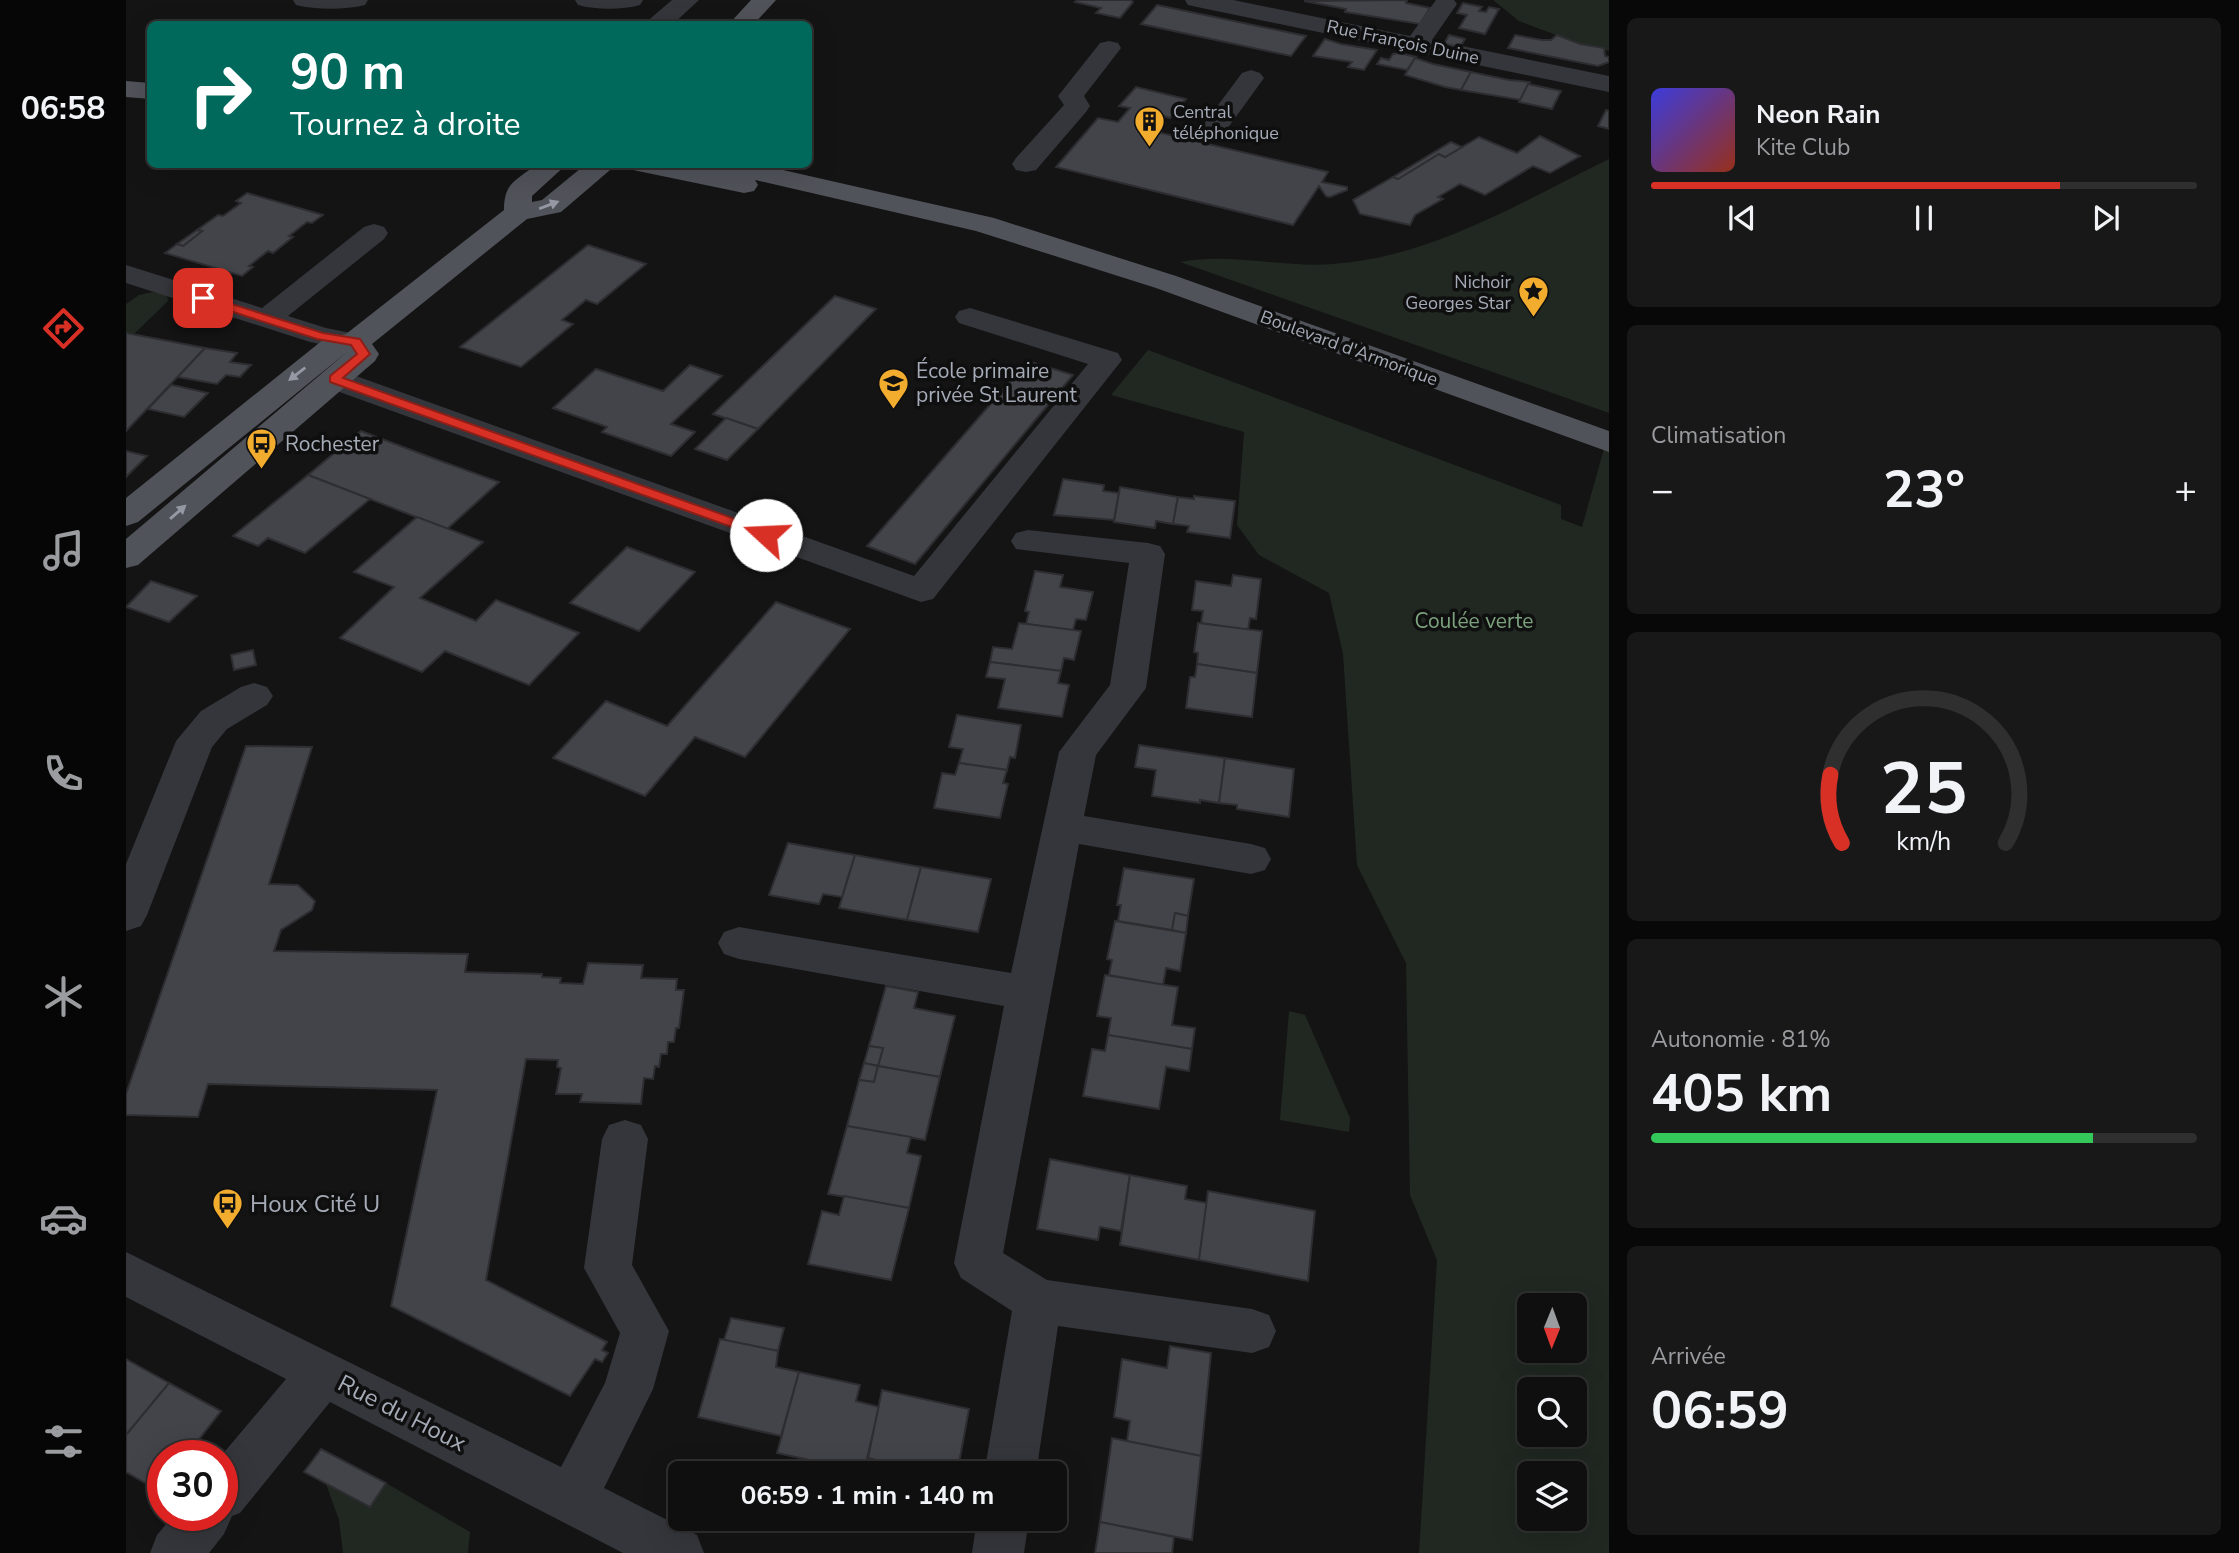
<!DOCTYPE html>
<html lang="fr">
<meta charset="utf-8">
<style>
:root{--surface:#0f0f10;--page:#181819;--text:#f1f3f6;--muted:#9b9c9f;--line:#2f2f30;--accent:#d93025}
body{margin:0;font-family:"Nunito Sans",sans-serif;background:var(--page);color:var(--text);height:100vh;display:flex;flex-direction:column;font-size:26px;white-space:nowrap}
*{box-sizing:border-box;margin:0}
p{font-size:23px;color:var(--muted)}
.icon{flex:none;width:38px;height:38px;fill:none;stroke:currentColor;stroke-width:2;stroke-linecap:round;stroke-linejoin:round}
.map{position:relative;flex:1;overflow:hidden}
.details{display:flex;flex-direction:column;gap:18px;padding:18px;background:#080809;width:630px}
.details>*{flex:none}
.banner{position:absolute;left:21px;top:21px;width:665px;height:147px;border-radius:10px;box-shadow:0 7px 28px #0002,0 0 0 2px var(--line);background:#00695c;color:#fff;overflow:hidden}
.needle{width:46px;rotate:181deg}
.fabs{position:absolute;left:1391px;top:1293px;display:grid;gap:14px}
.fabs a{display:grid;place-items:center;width:70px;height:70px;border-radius:10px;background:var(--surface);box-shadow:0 7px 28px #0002,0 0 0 2px var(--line);font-size:35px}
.speed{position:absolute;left:21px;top:1440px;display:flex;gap:14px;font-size:35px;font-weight:700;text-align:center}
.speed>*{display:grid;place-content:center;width:91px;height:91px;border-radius:50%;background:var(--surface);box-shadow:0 7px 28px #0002,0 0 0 2px var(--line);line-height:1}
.speed .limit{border:10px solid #d22;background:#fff;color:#111}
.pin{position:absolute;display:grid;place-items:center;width:60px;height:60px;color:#fff;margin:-30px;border-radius:14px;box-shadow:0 4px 10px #0006}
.me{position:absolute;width:77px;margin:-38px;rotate:290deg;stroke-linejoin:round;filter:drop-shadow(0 0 5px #0008)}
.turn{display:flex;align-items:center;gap:24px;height:147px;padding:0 28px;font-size:32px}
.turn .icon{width:91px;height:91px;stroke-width:2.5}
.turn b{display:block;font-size:49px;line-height:60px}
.big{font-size:52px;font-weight:700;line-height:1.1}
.details .card{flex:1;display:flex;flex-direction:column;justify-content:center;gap:10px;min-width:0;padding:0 24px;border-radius:10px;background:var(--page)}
.details .dial{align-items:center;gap:0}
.dial svg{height:182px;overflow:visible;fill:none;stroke:var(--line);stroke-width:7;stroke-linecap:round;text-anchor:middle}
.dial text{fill:var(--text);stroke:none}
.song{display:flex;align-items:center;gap:21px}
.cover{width:84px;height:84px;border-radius:10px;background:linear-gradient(135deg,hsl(240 70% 55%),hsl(10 70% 35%))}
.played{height:7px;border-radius:4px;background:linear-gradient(90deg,var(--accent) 75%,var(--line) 75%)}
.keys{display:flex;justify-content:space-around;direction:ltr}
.heat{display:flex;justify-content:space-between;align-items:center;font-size:38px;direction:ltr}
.charge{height:10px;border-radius:5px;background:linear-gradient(90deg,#34c759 81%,var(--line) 0)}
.trip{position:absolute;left:542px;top:1461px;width:399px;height:70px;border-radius:10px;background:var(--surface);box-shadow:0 7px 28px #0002,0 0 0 2px var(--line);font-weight:700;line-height:70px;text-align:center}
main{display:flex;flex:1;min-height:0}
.tab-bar{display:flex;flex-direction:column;width:126px;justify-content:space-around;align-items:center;background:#060606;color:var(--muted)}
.tab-bar .icon{width:49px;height:49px}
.tab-bar .active{color:var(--accent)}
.tab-bar b{font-size:32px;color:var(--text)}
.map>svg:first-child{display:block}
.green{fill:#202821;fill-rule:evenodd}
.building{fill:#434449;stroke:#2e2e32;stroke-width:2}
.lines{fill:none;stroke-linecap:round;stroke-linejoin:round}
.minor{fill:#35363b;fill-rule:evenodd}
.major{fill:#51535a;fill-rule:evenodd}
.oneway{fill:#9499a4}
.route{fill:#d93025;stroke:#8d1f18;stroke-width:2}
.labels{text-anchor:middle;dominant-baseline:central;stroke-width:7;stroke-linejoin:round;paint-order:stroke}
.far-street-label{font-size:18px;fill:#a5abb6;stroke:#0f0f10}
.far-poi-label{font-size:18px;fill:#a5abb6;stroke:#0f0f10;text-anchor:start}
.poi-label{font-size:21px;fill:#a5abb6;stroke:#0f0f10;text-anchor:start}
.park-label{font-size:21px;fill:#7ca17d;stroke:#0f0f10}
.near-poi-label{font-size:24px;fill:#a5abb6;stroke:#0f0f10;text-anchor:start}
.near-street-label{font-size:24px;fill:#a5abb6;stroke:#0f0f10}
</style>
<main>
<nav class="tab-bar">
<b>06:58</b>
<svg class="icon active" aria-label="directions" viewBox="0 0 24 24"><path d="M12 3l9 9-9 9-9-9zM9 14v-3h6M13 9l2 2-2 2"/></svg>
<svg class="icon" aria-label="music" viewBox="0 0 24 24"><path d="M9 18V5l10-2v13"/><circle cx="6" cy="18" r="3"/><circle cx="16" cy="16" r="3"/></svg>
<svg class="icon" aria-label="phone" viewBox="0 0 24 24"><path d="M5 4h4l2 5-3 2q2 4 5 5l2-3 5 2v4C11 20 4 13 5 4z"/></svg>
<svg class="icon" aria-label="climate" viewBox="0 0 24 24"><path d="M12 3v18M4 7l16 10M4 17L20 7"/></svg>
<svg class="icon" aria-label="car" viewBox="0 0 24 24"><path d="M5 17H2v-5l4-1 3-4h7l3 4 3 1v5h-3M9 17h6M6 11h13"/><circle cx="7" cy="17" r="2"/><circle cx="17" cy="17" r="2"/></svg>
<svg class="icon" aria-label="filters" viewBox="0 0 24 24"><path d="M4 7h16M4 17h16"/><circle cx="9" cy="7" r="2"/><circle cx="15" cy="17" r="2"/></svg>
</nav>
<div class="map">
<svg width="1483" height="1553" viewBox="0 0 1483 1553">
<rect width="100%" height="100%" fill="#141415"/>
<g class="green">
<polygon points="1367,0 1483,0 1483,51 1454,44 1393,21"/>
<path d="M1483 159V413L1054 262C1104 252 1156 268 1207 264 1307 257 1395 202 1483 159Z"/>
<polygon points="27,292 41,295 42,301 8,334 0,333 0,304 13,295"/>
<path d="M1022 350 1435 505V519L1456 527 1483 431V1553H1293L1311 1260 1284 1195 1280 963 1231 865 1217 654 1203 593 1133 555 1111 525 1118 432 985 395ZM1404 1306H1449V1351H1404ZM1404 1390H1449V1435H1404ZM1404 1474H1449V1519H1404Z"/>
<polygon points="1163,1011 1179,1015 1224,1118 1223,1132 1154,1120"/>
<polygon points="260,1483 344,1532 342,1553 217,1553 213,1520 200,1484 244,1507"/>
</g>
<g class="building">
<polygon points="951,0 1005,0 1007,2 994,18 970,13 975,8 949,2"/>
<polygon points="1281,0 1280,3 1304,8 1294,24 1219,12 1220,9 1178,1"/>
<polygon points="1337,3 1356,7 1353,11 1360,12 1363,7 1373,9 1359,34 1333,28 1341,15 1331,13"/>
<polygon points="1031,5 1098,19 1180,36 1165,56 1015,24"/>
<polygon points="1323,35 1339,39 1334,47 1318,44"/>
<polygon points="1389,35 1416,40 1425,40 1431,35 1454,44 1478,48 1479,56 1483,57 1483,62 1472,66 1382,48"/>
<polygon points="1199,39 1215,44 1251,50 1238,70 1222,67 1226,62 1187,56"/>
<polygon points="1273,53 1290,57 1281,70 1251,64 1255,58 1263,60 1267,54"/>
<polygon points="1289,58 1307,64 1345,72 1335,90 1319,87 1279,75"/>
<polygon points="1345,72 1383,80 1404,82 1395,100 1335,90"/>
<polygon points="1402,84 1435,91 1426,109 1393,102"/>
<polygon points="1010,87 1060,99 1044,118 1034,115 1022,130 1202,172 1196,182 1221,187 1221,190 1204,197 1200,196 1193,186 1167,225 930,167 972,118 992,122 1004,108 993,106"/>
<polygon points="1480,110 1483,111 1483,129 1472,126"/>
<polygon points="1414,136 1454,156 1424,173 1407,166 1359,195 1334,184 1312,197 1317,199 1289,215 1284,225 1234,214 1227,200 1267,177 1272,179 1313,154 1319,157 1353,137 1391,153"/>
<polygon points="1325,142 1336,147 1319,157 1313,154 1272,179 1267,177"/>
<polygon points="121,193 197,215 186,223 181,222 163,236 167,237 147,253 142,251 123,266 127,267 116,276 39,253 51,244 57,246 76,231 71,230 92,215 97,216 115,203 110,201"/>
<polygon points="71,230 76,231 57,246 51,244"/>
<polygon points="462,245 520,264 471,304 460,300 436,320 447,324 395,367 334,347"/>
<polygon points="709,296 750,309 632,429 587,414"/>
<polygon points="0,333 79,348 0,431"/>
<polygon points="79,348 111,353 104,362 125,365 114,377 100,375 91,384 52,377"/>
<polygon points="902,361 947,375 789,564 741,546"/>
<polygon points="564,365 596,376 545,424 569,432 545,456 476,432 481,427 427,408 470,369 537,391"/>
<polygon points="45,385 51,386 82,393 58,417 22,409"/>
<polygon points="600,418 632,429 601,460 569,449"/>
<polygon points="235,431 301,456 373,482 321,529 182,475"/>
<polygon points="0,451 21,456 0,477"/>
<polygon points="182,475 244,499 179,553 142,538 132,546 107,536"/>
<polygon points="937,479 978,485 977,491 993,493 988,520 928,515"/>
<polygon points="994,487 1052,497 1047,524 1030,521 1029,528 988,522"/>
<polygon points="1068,496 1109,501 1104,538 1061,532 1063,526 1047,524 1052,497 1068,499"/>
<polygon points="291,517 357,542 294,598 350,621 370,600 453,633 403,685 319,651 296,672 214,638 268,587 228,572"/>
<polygon points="501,547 569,572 513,631 444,603"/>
<polygon points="909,571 937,575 934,587 967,592 960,620 950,619 947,630 900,624 903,612 899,611"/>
<polygon points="1107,575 1135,579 1130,619 1124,618 1122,630 1075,623 1077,611 1066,610 1070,581 1105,586"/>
<polygon points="25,581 71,596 43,622 0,607"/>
<polygon points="650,602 724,629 619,757 569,737 519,796 427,758 480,701 541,726"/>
<polygon points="893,623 955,631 948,660 938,658 935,671 864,662 867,647 886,649"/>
<polygon points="1072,623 1136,631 1131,673 1071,664 1072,653 1068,652"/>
<polygon points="127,650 130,665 108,670 105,655"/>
<polygon points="864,662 935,671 932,683 943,685 936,717 872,708 879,679 860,677"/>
<polygon points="1071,664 1131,673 1126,717 1060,708 1064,677 1069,677"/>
<polygon points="831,715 895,725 889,758 884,757 881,770 833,763 837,749 823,747"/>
<polygon points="1013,745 1099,758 1093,803 1074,800 1074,803 1026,796 1030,770 1009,767"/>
<polygon points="120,746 186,747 143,884 172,885 189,901 186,910 155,930 148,951 342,954 339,972 416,974 416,977 435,978 434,983 457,984 462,963 517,965 515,978 551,979 550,990 558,990 553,1028 550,1028 548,1042 542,1042 541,1054 535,1054 533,1067 529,1066 527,1079 518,1078 515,1104 454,1102 456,1094 430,1094 435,1068 431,1067 432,1060 400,1059 360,1280 481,1342 476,1350 482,1353 476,1362 469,1359 444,1396 265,1306 311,1090 82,1084 72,1117 0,1115 0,1094"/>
<polygon points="1099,758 1168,769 1163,817 1111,809 1111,805 1093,803"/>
<polygon points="833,763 881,770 877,783 882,784 874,818 808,808 816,773 829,775"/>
<polygon points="662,843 729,855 716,897 697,894 693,904 643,895"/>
<polygon points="729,855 795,867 781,920 713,908"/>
<polygon points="795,867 865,879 852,932 781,920"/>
<polygon points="998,868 1068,879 1062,916 1049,913 1046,930 992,921 995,905 991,905"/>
<polygon points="1049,913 1062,916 1060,933 1046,930"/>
<polygon points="989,921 1060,933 1054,971 1040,968 1037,985 983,975 986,960 981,959"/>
<polygon points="979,975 1052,987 1046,1025 1069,1028 1066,1049 982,1035 985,1018 971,1016"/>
<polygon points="760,986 792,992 788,1008 829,1016 814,1077 752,1066 757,1048 743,1046"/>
<polygon points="982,1035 1066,1049 1063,1071 1040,1067 1033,1109 957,1096 966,1049 979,1051"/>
<polygon points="743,1046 757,1048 752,1066 738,1063"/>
<polygon points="738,1063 752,1066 748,1082 733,1080"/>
<polygon points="752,1066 814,1077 799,1140 721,1126 733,1080 748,1082"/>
<polygon points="721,1126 785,1137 781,1153 795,1156 783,1208 702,1194"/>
<polygon points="924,1159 1004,1175 995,1231 974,1227 972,1240 911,1229"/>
<polygon points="1004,1175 1061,1186 1059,1199 1081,1203 1073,1260 994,1245"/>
<polygon points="1082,1191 1189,1211 1182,1281 1073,1260"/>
<polygon points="718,1196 783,1208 765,1280 682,1264 696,1211 713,1215"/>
<polygon points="605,1318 658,1328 652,1351 598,1340"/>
<polygon points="594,1339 652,1351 650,1367 673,1372 655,1436 572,1417"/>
<polygon points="1044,1346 1085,1353 1075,1456 1001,1441 1004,1421 988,1417 996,1359 1041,1368"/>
<polygon points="0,1359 43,1383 0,1435"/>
<polygon points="673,1372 734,1385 730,1401 753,1407 738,1472 651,1453"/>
<polygon points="43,1383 95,1411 60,1456 37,1456 37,1487 33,1491 0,1472 0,1435"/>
<polygon points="756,1390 843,1409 831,1474 764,1474 766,1464 742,1458"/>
<polygon points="986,1438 1075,1456 1066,1540 974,1522"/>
<polygon points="195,1449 260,1483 244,1507 178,1472"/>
<polygon points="974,1522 1048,1537 1046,1553 969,1553"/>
</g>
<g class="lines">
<g class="minor">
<path d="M167 0H242L239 5C219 10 190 10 170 5Z"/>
<path d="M449 0H517L514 5C496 10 470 10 452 5Z"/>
<polygon points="546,0 573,0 547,24 523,24 525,18"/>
<polygon points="1059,0 1107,0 1284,36 1310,0 1328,0 1331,4 1306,40 1483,76 1483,92 1071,7 1062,5"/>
<polygon points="983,41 992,43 995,48 958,96 964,106 960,112 910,170 900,172 890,170 886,164 890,158 938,105 932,96 936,91 974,43"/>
<polygon points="1125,70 1134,73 1138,78 1096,136 1087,138 1078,136 1074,130 1078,124 1116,73"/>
<polygon points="248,224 258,227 262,233 258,239 162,316 200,328 240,336 244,342 240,348 229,351 184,342 0,283 0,265 136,308 238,227"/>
<polygon points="844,308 992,353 996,360 807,599 795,602 197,386 192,379 197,372 208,370 219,372 788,576 962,364 833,323 829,317 833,311"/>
<polygon points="902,530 1022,543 1034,546 1039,554 1020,688 970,755 958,816 1125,844 1139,848 1145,859 1139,870 1125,874 953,844 877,1253 921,1280 1126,1309 1143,1315 1150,1331 1143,1347 1126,1353 932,1326 910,1474 858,1474 886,1311 835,1278 828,1263 878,1006 613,959 598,954 592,943 598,932 613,927 885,973 933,752 984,685 1003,563 890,549 885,541 890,533"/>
<polygon points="128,683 141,687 147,696 141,705 101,729 86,747 21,915 15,926 0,931 0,864 50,741 75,711 115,687"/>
<polygon points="499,1120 515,1125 522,1139 506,1265 543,1331 527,1389 478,1488 571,1535 578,1553 497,1553 204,1402 114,1513 106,1516 98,1534 83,1553 24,1553 31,1535 47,1516 96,1516 95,1456 160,1379 0,1297 0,1252 435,1467 479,1383 494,1333 458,1268 476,1139 483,1125"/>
<polygon points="851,1519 903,1519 898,1553 846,1553"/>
</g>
<g class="major">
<polygon points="625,0 650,0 628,24 603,24"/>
<polygon points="0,81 24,83 24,99 0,97"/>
<path d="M411 164H441L406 196V202L416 200 460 164H491L435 212 401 219 246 344 253 354 249 361 12 565 0 568V539L221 352 12 522 0 526V498L198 339 220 334 378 210C378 182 390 181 411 164Z"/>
<polygon points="504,164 559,164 582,169 579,164 631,164 868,218 1050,276 1483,431 1483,452 1030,288 850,231 629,180 632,185 628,191 618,193 507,170"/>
</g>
</g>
<defs><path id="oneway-solid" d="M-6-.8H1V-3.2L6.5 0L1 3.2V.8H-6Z" transform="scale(1.75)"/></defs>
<g class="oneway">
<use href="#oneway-solid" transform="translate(423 205) rotate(-21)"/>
<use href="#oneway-solid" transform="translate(171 374) rotate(142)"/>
<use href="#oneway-solid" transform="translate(52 512) rotate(-41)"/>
</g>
<polygon class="route" points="77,295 197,333 234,339 244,354 217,378 645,532 648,535 645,538 636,538 204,382 204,376 231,354 225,345 191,339 73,301 71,298"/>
<defs>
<symbol id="building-pin" viewBox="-11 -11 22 30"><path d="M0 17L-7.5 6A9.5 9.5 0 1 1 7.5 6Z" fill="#f3ad2e" stroke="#0f0f10"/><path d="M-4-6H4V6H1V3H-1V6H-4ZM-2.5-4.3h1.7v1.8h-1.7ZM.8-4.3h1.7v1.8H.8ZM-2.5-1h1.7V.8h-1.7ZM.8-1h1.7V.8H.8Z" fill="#111"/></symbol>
<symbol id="sight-pin" viewBox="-11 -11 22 30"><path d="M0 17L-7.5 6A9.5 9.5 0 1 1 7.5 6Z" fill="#f3ad2e" stroke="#0f0f10"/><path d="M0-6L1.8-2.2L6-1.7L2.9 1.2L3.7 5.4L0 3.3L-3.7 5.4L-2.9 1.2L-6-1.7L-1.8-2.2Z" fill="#111"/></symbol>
<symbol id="school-pin" viewBox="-11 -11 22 30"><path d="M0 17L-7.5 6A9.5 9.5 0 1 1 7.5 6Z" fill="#f3ad2e" stroke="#0f0f10"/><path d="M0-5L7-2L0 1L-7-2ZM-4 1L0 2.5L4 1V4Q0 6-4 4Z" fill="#111"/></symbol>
<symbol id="bus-pin" viewBox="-11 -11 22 30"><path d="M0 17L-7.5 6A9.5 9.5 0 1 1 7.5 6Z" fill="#f3ad2e" stroke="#0f0f10"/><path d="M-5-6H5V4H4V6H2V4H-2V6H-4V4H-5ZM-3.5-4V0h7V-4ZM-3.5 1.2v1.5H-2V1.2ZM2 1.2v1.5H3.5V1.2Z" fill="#111"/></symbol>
</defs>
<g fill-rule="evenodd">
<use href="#building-pin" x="1006" y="104" width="35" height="47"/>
<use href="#sight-pin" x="1390" y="274" width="35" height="47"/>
<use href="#school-pin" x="750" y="366" width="35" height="47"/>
<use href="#bus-pin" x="118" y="426" width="35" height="47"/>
<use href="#bus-pin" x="84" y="1186" width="35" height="47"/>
</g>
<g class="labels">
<g class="far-street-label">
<text transform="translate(1277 42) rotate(12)">Rue François Duine</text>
<text transform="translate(1223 348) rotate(20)">Boulevard d'Armorique</text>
</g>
<g class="far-poi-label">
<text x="1047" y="112">Central<tspan x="1047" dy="21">téléphonique</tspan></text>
<text x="1385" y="282" text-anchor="end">Nichoir<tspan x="1385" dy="21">Georges Star</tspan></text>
</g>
<g class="poi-label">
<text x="790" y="371">École primaire<tspan x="790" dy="24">privée St Laurent</tspan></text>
<text x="159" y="444">Rochester</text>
</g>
<g class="park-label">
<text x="1348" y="621">Coulée verte</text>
</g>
<g class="near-poi-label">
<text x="124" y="1204">Houx Cité U</text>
</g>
<g class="near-street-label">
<text transform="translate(276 1413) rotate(27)">Rue du Houx</text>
</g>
</g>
</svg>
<div class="fabs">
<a><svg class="needle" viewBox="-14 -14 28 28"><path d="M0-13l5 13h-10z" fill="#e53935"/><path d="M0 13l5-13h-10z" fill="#9b9c9f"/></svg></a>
<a><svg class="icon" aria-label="search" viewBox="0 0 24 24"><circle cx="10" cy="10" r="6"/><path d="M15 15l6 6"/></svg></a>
<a><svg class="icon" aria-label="layers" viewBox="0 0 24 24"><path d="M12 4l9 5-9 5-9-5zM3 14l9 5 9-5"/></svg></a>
</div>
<div class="speed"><div class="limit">30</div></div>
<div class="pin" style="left:77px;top:298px;background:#d93025"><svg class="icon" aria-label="arrive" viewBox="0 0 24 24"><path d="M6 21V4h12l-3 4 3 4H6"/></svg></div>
<svg class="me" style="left:640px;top:535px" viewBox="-20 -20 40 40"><circle r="19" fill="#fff"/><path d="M0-13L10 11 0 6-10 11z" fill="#d93025"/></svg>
<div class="trip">06:59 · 1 min · 140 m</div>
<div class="banner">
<div class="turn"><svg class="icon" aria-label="right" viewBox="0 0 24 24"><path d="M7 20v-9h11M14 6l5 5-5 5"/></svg><div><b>90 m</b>Tournez à droite</div></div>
</div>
</div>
<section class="details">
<div class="card">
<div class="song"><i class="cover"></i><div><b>Neon Rain</b><p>Kite Club</p></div></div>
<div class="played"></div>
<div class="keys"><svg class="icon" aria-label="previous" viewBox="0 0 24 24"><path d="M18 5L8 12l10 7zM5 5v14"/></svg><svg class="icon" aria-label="pause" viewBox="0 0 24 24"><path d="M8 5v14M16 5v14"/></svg><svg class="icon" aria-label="next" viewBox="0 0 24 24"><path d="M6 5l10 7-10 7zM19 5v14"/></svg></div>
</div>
<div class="card"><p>Climatisation</p>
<div class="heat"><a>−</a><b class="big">23°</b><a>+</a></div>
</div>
<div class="card dial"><svg viewBox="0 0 100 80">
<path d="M14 69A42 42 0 1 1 86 69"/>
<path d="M14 69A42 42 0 0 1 9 39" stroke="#d93025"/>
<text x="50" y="56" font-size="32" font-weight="700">25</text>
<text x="50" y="72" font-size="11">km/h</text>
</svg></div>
<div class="card"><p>Autonomie · 81%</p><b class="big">405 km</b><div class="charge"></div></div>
<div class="card"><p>Arrivée</p><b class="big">06:59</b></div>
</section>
</main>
